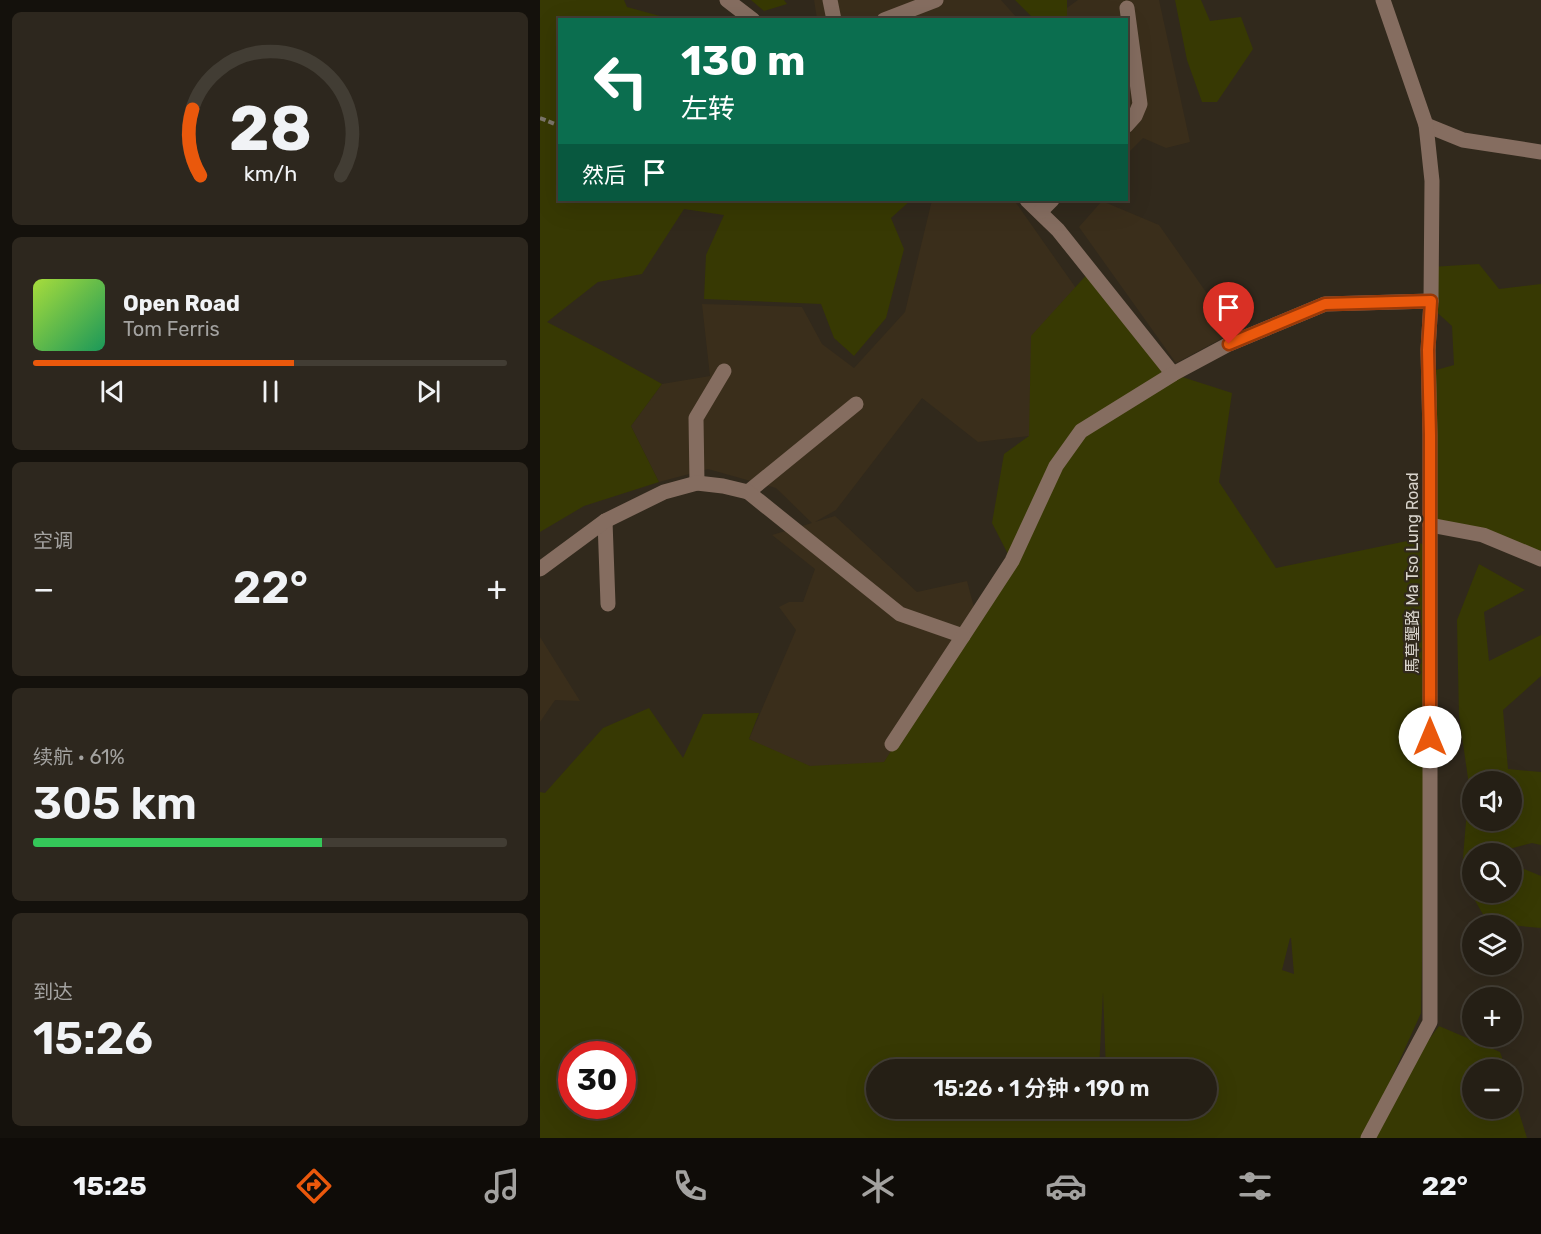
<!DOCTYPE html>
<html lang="zh">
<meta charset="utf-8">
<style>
:root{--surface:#251f15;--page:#2d271e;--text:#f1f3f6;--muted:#a3a2a0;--line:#423d34;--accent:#ea580c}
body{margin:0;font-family:Rubik,"Noto Sans SC",sans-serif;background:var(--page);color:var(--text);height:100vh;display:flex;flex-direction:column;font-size:22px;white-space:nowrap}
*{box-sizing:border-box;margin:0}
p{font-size:20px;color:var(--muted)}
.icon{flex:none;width:33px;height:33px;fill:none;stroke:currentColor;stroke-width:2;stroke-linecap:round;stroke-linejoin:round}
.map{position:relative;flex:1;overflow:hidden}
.sheet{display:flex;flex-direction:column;gap:12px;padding:12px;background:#14110c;width:540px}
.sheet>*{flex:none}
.guide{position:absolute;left:18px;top:18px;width:570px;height:183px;border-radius:0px;box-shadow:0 6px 24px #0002,0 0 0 2px var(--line);background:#0b6e4f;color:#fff;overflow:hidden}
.tools{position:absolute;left:922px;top:771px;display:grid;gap:12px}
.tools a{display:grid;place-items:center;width:60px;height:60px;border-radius:50%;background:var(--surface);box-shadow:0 6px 24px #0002,0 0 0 2px var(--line);font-size:30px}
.speed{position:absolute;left:18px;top:1041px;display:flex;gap:12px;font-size:30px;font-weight:700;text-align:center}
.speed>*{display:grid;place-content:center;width:78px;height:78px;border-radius:50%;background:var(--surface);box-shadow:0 6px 24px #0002,0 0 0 2px var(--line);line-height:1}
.speed .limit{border:9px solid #d22;background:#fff;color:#111}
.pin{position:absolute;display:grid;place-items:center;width:51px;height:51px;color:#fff;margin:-62px -26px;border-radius:50% 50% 50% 0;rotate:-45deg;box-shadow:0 0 6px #0007}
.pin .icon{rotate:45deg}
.me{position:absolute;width:66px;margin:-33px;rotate:0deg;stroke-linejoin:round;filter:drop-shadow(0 0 4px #0008)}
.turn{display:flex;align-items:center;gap:21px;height:126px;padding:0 24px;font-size:27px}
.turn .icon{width:78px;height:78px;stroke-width:2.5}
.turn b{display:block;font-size:42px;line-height:51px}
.then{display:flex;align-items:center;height:57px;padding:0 24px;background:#0003;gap:12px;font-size:22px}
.big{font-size:45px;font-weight:600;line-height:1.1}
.sheet .tile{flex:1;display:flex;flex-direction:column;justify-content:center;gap:9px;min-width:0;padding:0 21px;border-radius:9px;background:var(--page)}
.sheet .dial{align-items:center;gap:0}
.dial svg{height:156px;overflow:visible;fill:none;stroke:var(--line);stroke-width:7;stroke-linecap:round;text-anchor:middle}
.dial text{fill:var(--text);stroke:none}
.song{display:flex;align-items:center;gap:18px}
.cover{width:72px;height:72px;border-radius:9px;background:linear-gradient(135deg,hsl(80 70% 55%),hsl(150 70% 35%))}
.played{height:6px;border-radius:3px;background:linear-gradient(90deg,var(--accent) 55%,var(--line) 55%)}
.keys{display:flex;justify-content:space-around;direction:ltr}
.heat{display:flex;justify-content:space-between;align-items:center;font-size:33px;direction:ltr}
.charge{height:9px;border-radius:4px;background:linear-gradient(90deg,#34c759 61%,var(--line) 0)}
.trip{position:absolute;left:326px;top:1059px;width:351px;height:60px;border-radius:30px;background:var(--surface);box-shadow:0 6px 24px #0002,0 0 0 2px var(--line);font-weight:600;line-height:60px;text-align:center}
.tab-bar{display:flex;height:96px;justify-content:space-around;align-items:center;background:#0f0c08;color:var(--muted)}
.tab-bar .icon{width:42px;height:42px}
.tab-bar .on{color:var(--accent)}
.tab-bar b{font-size:27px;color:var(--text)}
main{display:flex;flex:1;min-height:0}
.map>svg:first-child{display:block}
.built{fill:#3a2e1b}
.green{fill:#373903;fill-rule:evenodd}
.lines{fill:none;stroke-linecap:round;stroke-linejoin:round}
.path{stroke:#7b756a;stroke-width:4;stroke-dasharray:6 3;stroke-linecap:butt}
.minor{stroke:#856d60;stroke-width:15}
.route-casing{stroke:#983908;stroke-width:15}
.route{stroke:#ea580c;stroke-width:10}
.labels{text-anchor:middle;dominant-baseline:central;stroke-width:4.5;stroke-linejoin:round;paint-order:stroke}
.street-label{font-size:16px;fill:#d9d4cc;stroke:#31291c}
</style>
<main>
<section class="sheet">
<div class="tile dial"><svg viewBox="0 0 100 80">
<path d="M14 69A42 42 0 1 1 86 69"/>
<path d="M14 69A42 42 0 0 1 10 35" stroke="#ea580c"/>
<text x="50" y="56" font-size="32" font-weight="700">28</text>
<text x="50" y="72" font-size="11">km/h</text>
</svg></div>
<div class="tile">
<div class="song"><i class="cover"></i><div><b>Open Road</b><p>Tom Ferris</p></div></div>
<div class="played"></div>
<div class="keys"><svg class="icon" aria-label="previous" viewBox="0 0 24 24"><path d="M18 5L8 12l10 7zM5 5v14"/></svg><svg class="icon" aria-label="pause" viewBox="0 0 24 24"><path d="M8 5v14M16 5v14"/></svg><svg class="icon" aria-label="next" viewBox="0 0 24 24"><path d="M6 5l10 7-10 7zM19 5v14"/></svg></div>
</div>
<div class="tile"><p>空调</p>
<div class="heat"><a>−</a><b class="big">22°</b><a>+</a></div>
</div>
<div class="tile"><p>续航 · 61%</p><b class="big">305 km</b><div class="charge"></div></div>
<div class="tile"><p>到达</p><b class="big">15:26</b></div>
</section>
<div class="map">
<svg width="1001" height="1138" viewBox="0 0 1001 1138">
<rect width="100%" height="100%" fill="#31291c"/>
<g class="built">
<polygon points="274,0 461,0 476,17 471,20 277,19"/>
<polygon points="538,0 619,0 650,142 626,148 603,138 587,154 586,20 510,20"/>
<polygon points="392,200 474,200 538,291 498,435 438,442 382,398 296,510 275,522 295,516 377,592 427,581 439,626 338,771 256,765 209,739 256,630 239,607 249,602 263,602 275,569 232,535 272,523 236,488 168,469 119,482 91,426 122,384 170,376 162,304 262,307 282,344 314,368 365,312"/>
<polygon points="562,201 619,225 694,332 636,363 539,227"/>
<polygon points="0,637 40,701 15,700 0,722"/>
</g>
<g class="green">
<polygon points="0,0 84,0 87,7 131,19 20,20 20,200 371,200 351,218 364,249 346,318 314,356 294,338 281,304 164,299 166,255 184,215 144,209 102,274 58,282 7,322 63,351 122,384 91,426 119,482 44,506 0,532"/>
<polygon points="211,0 244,0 247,4 224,11"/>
<polygon points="475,0 527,0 527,18 494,19"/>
<polygon points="635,0 661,0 670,21 701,17 713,49 677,102 662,102 647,60"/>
<polygon points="939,264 959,289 1001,284 1001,556 890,525 889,372 914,365 912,326 891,307 891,267"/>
<path d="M550 271 633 374 692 393 679 482 736 568 872 540 890 547 881 1013 839 1106 899 1026 960 1052 966 1069 933 1070V1108H972V1090L987 1138H0V792L5 793 63 728 109 708 143 758 163 714 219 713 209 739 270 766 344 762 472 562 452 523 464 454 489 436 491 336ZM750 938H751L754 974 742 970ZM563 992 566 1069 666 1070V1108H336V1070L559 1069ZM32 1054H82V1106H32Z"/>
<path d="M939 564 985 590 944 612 949 661 1001 635V676L963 710 968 769 1001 772V845L992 843 954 853 933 854V892H972V864L1001 876V928L948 923 933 897 923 858 929 785 919 716 917 620ZM933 782H972V820H933Z"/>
</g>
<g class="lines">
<polyline class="path" points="0,118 20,126"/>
<g class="minor">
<polyline points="187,0 213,20"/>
<polyline points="290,0 294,20"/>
<polyline points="344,20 396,0"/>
<polyline points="886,125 923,140 1001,152"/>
<polyline points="586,126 595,116 600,104 587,8"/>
<polyline points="487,200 518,230 633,374"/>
<polyline points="500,212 512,200"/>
<polyline points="157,483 156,418 184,371"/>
<polyline points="208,492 316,404"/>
<polyline points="65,521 68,604"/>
<polyline points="890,525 943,535 1001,559"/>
<polyline points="0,569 65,521 124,492 157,483 183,486 208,492 360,614 423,636 472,561 516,466 541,431 633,374 689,344 785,304 891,301"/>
<polyline points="352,744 423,636"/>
<polyline points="828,1138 890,1022 890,435 888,350 891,301 892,181 886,125 843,0"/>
</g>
</g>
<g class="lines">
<defs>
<polyline id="route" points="689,344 785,304 891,301 888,350 890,435 890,737"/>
</defs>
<use href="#route" class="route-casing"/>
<use href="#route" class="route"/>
</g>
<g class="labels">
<g class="street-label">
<text transform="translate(872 573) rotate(-90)">馬草壟路 Ma Tso Lung Road</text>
</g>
</g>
</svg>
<div class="tools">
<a><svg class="icon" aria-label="sound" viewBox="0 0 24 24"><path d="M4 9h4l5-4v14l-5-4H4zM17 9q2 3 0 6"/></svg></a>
<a><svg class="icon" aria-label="search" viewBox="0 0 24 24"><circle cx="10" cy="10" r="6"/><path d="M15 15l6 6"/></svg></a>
<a><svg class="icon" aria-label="layers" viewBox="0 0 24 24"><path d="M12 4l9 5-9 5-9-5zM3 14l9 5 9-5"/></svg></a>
<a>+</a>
<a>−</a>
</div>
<div class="speed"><div class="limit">30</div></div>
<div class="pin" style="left:689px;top:344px;background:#d93025"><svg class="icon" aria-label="arrive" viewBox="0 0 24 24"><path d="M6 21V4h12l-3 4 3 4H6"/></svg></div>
<svg class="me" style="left:890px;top:737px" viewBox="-20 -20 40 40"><circle r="19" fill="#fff"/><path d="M0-13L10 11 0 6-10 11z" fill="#ea580c"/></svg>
<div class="trip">15:26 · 1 分钟 · 190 m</div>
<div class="guide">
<div class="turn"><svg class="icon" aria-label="left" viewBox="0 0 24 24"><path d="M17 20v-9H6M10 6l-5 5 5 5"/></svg><div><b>130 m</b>左转</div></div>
<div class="then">然后<svg class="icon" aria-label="arrive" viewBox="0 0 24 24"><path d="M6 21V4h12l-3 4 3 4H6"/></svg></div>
</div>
</div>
</main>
<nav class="tab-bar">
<b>15:25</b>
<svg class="icon on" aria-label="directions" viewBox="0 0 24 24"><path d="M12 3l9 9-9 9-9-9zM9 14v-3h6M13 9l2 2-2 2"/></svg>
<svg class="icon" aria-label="music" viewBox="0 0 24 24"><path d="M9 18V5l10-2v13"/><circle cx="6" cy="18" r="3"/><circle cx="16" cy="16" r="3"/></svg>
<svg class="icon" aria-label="phone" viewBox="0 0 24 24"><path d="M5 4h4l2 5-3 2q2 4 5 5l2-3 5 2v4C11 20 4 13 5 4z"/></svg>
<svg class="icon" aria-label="climate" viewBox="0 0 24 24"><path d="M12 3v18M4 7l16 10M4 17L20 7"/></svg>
<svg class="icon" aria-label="car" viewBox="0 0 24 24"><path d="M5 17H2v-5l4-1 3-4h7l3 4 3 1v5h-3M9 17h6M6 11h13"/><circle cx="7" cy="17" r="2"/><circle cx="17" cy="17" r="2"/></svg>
<svg class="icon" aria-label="filters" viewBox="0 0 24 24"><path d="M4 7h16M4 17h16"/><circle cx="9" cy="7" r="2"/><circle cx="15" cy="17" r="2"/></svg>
<b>22°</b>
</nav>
